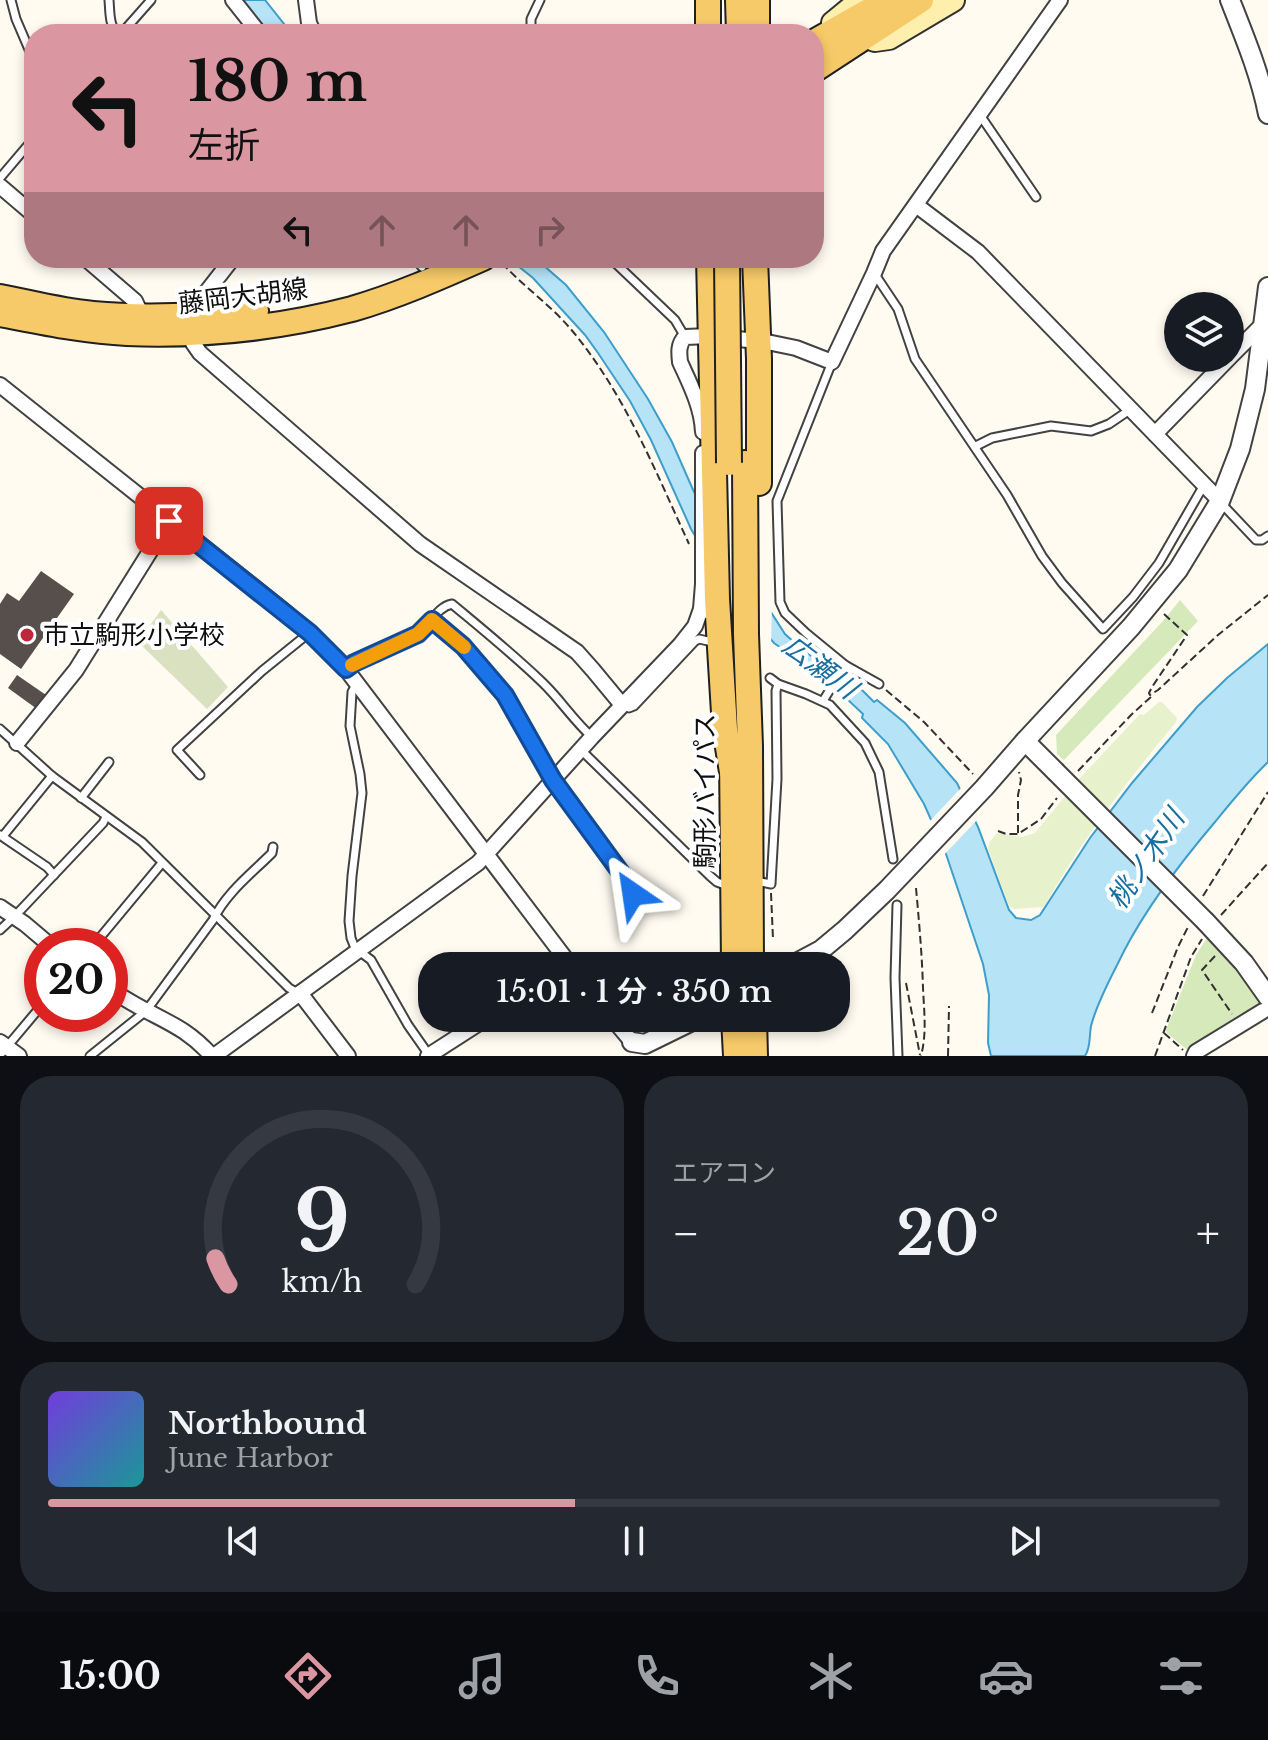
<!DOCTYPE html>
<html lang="ja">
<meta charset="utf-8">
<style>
:root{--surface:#171b24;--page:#242831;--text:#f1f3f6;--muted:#9ea1a6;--line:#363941;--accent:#da97a1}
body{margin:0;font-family:"Libre Baskerville","Noto Sans JP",serif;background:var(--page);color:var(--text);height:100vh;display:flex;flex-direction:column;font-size:30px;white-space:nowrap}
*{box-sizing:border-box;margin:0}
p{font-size:26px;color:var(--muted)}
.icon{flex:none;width:44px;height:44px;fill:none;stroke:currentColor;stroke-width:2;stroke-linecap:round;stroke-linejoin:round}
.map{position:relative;height:1056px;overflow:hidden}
.side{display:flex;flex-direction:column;gap:20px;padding:20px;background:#0d0f14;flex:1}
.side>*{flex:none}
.guide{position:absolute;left:24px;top:24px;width:800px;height:244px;border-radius:32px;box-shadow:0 4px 12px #0003;background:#da97a1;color:#111;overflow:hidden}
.tools{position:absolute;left:1164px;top:292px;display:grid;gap:16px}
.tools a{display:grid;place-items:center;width:80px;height:80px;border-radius:50%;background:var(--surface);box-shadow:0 4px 12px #0003;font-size:40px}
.speed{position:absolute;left:24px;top:928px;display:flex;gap:16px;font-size:40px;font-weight:700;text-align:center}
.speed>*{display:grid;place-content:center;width:104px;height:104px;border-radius:50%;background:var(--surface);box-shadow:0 4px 12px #0003;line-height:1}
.speed .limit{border:12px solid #d22;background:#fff;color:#111}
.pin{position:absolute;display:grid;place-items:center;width:68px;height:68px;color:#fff;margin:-34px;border-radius:16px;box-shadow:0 4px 12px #0006}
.me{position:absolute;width:88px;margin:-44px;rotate:328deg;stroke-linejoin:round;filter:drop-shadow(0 0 6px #0008)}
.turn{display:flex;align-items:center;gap:28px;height:168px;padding:0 32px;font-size:36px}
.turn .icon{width:104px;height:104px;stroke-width:2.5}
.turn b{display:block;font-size:56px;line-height:68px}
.lanes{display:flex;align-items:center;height:76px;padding:0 32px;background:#0003;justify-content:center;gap:40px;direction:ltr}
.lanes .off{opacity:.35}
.big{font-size:60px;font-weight:600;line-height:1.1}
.side .card{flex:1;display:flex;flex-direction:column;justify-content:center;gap:12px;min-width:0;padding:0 28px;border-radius:32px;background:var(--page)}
.side .dial{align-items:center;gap:0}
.dial svg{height:208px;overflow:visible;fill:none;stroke:var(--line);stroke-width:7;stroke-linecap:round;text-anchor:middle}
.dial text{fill:var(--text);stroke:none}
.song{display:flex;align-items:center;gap:24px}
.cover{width:96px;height:96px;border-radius:12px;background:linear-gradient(135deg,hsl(260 70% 55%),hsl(180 70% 35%))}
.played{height:8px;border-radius:4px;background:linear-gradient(90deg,var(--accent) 45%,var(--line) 45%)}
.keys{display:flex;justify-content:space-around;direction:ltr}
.heat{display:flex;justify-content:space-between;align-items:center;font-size:44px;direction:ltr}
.side .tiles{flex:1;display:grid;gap:20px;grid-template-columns:1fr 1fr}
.card:last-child{grid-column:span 2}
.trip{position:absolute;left:418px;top:952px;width:432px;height:80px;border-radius:32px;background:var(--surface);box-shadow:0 4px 12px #0003;font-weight:600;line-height:80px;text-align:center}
.dock{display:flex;height:128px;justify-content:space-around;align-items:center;background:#090b0e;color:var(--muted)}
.dock .icon{width:56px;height:56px}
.dock .on{color:var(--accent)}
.dock b{font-size:36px;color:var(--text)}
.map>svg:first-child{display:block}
.green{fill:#d6e9ba}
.cemetery{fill:#d9e1c1}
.pitch{fill:#e7f1cc}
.water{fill:#b6e3f6;stroke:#3d9ecc;stroke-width:2}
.pier{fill:#fffbf1}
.building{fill:#574f4b}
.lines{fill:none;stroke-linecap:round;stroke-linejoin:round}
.service-casing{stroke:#424242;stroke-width:11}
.minor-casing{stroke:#424242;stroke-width:18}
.tertiary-casing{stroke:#424242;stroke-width:22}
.secondary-casing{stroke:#313131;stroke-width:26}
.primary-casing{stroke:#202020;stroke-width:28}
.path{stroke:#313131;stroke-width:2;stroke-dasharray:8 4;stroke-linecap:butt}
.service{stroke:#fff;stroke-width:7}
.minor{stroke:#fff;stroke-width:14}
.tertiary{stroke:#fff;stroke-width:18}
.secondary{stroke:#feefad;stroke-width:22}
.primary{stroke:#f7ca69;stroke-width:24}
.tertiary-bridge-casing{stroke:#424242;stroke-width:22;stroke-linecap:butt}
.primary-bridge-casing{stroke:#202020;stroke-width:28;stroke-linecap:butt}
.tertiary-bridge{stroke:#fff;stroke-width:18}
.primary-bridge{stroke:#f7ca69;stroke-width:24}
.route-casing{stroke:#114b97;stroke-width:20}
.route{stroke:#1a73e8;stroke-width:14}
.slow{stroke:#f59e0b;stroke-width:14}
.poi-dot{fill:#be273a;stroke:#fff;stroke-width:3}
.labels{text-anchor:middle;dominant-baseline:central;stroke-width:8;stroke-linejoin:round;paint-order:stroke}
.street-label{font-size:26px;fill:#0f0f0f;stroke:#fff}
.poi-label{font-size:26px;fill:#0f0f0f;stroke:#fff;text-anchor:start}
.water-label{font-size:28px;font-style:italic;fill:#186fa0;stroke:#fff}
</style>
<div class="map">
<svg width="1268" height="1056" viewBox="0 0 1268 1056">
<rect width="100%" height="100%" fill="#fffbf1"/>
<g class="green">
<polygon points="1180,600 1198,621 1064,760 1057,754 1056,735 1163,621"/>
<polygon points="1209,935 1233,962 1263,1006 1190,1052 1167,1033 1166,1030 1196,955"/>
</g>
<polygon class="cemetery" points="161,610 228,687 207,709 138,642"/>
<path class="pitch" d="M1159 702H1162L1177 718 1176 722C1128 780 1083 838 1046 903L1043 907 1014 909 1009 906 988 849 989 843 997 833 1022 837 1035 833 1081 777 1140 714 1144 715Z"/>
<g class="water">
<polygon points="243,0 265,0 292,34 269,34"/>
<path d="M508 258H535L566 285 604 332 648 399 672 442 694 492 785 634 804 651 863 691 874 702 877 700 905 723 957 783 978 827 1009 910 1016 918 1031 920 1040 915 1090 838 1132 783 1197 707 1227 678 1268 644V762C1248 781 1232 801 1215 822 1181 862 1147 906 1123 953 1112 976 1097 1002 1091 1026 1089 1037 1091 1047 1085 1056H991L988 1043 989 995 983 964 945 851 924 804 888 744 862 718 863 714 828 681 774 643 726 587 691 529 651 440 630 401 598 353 585 335 533 278Z"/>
</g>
<g class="pier">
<polygon points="695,484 772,605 771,645 723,589 696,546"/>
<polygon points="963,786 979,818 943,856 928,823"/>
</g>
<g class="building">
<polygon points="41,571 74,594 21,669 0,654 0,604 7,593 19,601"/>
<polygon points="17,675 46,695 37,709 8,688"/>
</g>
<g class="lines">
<defs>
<g id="service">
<polyline points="11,0 16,19 34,61"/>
<path d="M109 0C110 11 109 27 118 34"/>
<polyline points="121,34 151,0"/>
<polyline points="531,34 531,19 540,0"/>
<polyline points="980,115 1036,197"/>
<polyline points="0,178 34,138"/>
<polyline points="412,258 417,261 422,267"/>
<polyline points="610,258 675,320 685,337"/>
<polyline points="874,273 898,309 915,359 1007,495 1042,556 1062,583 1103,629 1133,597 1159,563 1204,485"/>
<polyline points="832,362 777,501 780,602 785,613 806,633 845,665 879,684"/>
<polyline points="976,446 992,438 1051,426 1091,431 1109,424 1131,409"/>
<polyline points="1221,503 1256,540 1262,540 1268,536"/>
<polyline points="432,620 463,646 505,695 553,780 632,888 633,894"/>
<path d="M346 669 354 663C371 655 406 643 419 633 431 624 437 607 452 604 482 629 513 654 542 682 560 699 573 720 592 737"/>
<polyline points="770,678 778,684 806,694 830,705 865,743 879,772 893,859"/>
<polyline points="357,683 352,692 350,726 360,774 362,793 352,876 349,921 351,938 355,948 371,960 408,1025 429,1055"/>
<polyline points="823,701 845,665"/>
<polyline points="622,705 629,708 634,706 695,641 699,639 708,641"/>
<polyline points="0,729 52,776 142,842 289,988 298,993"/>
<polyline points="581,750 710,876 717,882 725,885"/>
<polyline points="200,775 177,750 262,671 309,633"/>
<polyline points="81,798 109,762"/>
<polyline points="0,835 47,867 54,875"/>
<polyline points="3,836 52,776"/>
<polyline points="761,882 771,884 777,779 776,691 778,684"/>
<polyline points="897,905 895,978 898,1056"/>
<polyline points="0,930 14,917 103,823 106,817"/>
<polyline points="93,946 162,863"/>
<polyline points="0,1055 42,1005"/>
<path d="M90 1056 146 1011 213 920C226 893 251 874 272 853L273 847"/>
</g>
<g id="minor">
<polyline points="233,0 260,34"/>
<polyline points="306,0 309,23 314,34"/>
<polyline points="0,186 34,215"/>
<polyline points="916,205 978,252 1220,501"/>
<polyline points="85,258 135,301 142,316"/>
<polyline points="197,316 201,299 233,258"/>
<polyline points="190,333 193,343 200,353 420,544 577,652 593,670 622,705"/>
<polyline points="1230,357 1266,321"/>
<polyline points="0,385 284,611 310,633 346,669 571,966"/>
<path d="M703 432C702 407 690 384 680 362 679 353 678 344 685 337L710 336 767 342 796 348 832 362 874 273 883 251 1060 0"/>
<polyline points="1155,434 1229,358"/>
<polyline points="703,453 703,584 701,609 718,614"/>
<polyline points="17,743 76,670 169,521"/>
<polyline points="0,907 25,924 51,946"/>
<path d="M110 990C123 997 136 1006 149 1012 176 1026 191 1033 212 1056"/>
<polyline points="300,993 348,1056"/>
<polyline points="612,1018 632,1042"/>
<polyline points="0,1042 19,1056"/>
<polyline points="214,1056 478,863 592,737 680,645 695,626 701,609"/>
<polyline points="428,1056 487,1018"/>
<polyline points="1194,1056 1196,1052 1263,1011"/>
</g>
<g id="tertiary">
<path d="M1230 0C1245 38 1260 74 1268 114"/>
<polyline points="1025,741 1055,771"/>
<polyline points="1206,922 1244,963 1268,997"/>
<polyline points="791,966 821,950 845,930 887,890 984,788 1025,741 1131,627 1178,570 1220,501 1240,449 1255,389 1268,287"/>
<polyline points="632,1042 645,1044 698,1018"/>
</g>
<g id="secondary">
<polyline points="833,23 861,0"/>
<polyline points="865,36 875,40 889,38 953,0"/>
</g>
<g id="primary">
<polyline points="738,0 739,34"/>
<polyline points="757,0 757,34"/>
<polyline points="708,34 708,0"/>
<polyline points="814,42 888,0"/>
<polyline points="814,70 921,0"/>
<polyline points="709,258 717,599 725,729 732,772"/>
<polyline points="755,258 759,359 759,483"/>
<path d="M0 297C31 303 61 311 93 314 147 319 201 316 256 311"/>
<path d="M0 314C42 322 84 331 127 333 202 336 279 328 352 309 397 296 440 277 483 258"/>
<polyline points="745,463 746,634 750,746 751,966"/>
<polyline points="732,756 734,966"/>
<polyline points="734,1018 736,1056"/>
<polyline points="754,1018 755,1056"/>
</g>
</defs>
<use href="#service" class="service-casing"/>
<use href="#minor" class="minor-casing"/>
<use href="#tertiary" class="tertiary-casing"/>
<use href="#secondary" class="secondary-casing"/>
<use href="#primary" class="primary-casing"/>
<g class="path">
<path d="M502 263C523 286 549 304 569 327 623 390 655 470 689 544"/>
<polyline points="1164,614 1187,635 1152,687 1149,693 1150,695 1158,690 1218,635 1268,595"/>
<polyline points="886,690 924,722 973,774"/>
<polyline points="1078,771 1131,715 1152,696"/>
<polyline points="998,831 1006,834 1018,834 1041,819 1057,798"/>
<polyline points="1018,833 1018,795 1021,780 1019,772"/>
<path d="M916 888C919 921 922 954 923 988 924 1011 927 1033 921 1056"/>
<polyline points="771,893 773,939"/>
<polyline points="1203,896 1268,792"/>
<polyline points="1221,915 1268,863"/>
<polyline points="1215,956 1202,970 1232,1014"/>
<polyline points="906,983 920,1055"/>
<polyline points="1152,1013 1178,947 1188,927"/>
<polyline points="1164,1033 1183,1050"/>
<polyline points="948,1056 949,1006"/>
<polyline points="1155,1056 1191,957 1202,939"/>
</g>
<use href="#service" class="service"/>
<use href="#minor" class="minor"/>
<use href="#tertiary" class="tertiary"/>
<use href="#secondary" class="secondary"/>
<use href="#primary" class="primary"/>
<defs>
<polyline id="tertiary-bridge" points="1055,771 1206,922"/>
<polyline id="primary-bridge" points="727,258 729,463"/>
</defs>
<use href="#tertiary-bridge" class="tertiary-bridge-casing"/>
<use href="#primary-bridge" class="primary-bridge-casing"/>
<use href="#tertiary-bridge" class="tertiary-bridge"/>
<use href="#primary-bridge" class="primary-bridge"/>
</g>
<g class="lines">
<defs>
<polyline id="route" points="169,521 310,633 346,669 354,663 418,634 432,620 463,646 505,695 553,780 632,888 633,894"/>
</defs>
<use href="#route" class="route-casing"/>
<use href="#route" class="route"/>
<polyline class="slow" points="352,665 418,634 432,620 464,647"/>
</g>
<circle class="poi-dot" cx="27" cy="635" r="8"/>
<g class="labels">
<g class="street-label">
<text transform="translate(243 296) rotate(-7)">藤岡大胡線</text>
<text transform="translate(705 791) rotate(-90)">駒形バイパス</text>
</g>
<g class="poi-label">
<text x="43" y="635">市立駒形小学校</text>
</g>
<g class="water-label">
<text transform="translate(820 667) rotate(37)">広瀬川</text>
<text transform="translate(1146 859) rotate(-56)">桃ノ木川</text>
</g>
</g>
</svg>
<div class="tools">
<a><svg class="icon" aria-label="layers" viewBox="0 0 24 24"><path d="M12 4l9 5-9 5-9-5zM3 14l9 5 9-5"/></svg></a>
</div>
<div class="speed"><div class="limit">20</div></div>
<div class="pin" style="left:169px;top:521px;background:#d93025"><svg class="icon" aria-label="arrive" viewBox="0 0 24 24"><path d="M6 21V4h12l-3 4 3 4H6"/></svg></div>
<svg class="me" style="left:633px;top:894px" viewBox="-20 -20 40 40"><path d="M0-17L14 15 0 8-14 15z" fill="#1a73e8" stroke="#fff" stroke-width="4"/></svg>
<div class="trip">15:01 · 1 分 · 350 m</div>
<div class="guide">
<div class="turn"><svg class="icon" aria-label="left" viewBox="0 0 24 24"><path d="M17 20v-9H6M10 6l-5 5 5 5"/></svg><div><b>180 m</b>左折</div></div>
<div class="lanes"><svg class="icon" aria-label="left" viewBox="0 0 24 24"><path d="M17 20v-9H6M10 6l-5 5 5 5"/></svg><svg class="icon off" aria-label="ahead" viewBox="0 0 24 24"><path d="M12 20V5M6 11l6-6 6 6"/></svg><svg class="icon off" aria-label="ahead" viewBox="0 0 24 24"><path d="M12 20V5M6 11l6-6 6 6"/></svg><svg class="icon off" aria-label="right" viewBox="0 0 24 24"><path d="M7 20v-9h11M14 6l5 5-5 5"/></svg></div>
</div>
</div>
<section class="side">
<div class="tiles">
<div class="card dial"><svg viewBox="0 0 100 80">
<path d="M14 69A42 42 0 1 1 86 69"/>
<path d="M14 69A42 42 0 0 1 9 59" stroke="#da97a1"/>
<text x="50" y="56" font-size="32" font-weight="700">9</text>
<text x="50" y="72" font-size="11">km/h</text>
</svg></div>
<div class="card"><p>エアコン</p>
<div class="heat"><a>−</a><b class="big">20°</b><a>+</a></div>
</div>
<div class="card">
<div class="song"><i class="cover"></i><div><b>Northbound</b><p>June Harbor</p></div></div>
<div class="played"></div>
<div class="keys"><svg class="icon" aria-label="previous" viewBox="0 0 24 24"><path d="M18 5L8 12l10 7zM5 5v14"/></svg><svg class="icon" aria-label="pause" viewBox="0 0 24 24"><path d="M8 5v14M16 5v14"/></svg><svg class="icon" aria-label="next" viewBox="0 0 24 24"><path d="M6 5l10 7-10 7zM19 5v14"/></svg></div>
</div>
</div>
</section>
<nav class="dock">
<b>15:00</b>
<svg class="icon on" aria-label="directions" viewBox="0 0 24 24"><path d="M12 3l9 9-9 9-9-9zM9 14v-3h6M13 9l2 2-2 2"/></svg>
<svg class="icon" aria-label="music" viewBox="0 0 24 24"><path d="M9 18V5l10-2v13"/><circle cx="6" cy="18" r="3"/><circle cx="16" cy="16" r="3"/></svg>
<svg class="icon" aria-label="phone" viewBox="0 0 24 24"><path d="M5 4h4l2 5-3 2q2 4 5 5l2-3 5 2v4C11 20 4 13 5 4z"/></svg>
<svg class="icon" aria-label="climate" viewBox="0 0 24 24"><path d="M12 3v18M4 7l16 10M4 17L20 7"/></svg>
<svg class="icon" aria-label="car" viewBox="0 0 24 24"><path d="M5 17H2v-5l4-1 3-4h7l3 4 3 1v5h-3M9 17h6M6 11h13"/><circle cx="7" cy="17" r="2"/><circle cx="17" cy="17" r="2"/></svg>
<svg class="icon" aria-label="filters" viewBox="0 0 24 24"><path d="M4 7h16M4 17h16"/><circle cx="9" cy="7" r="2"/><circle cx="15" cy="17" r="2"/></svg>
</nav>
